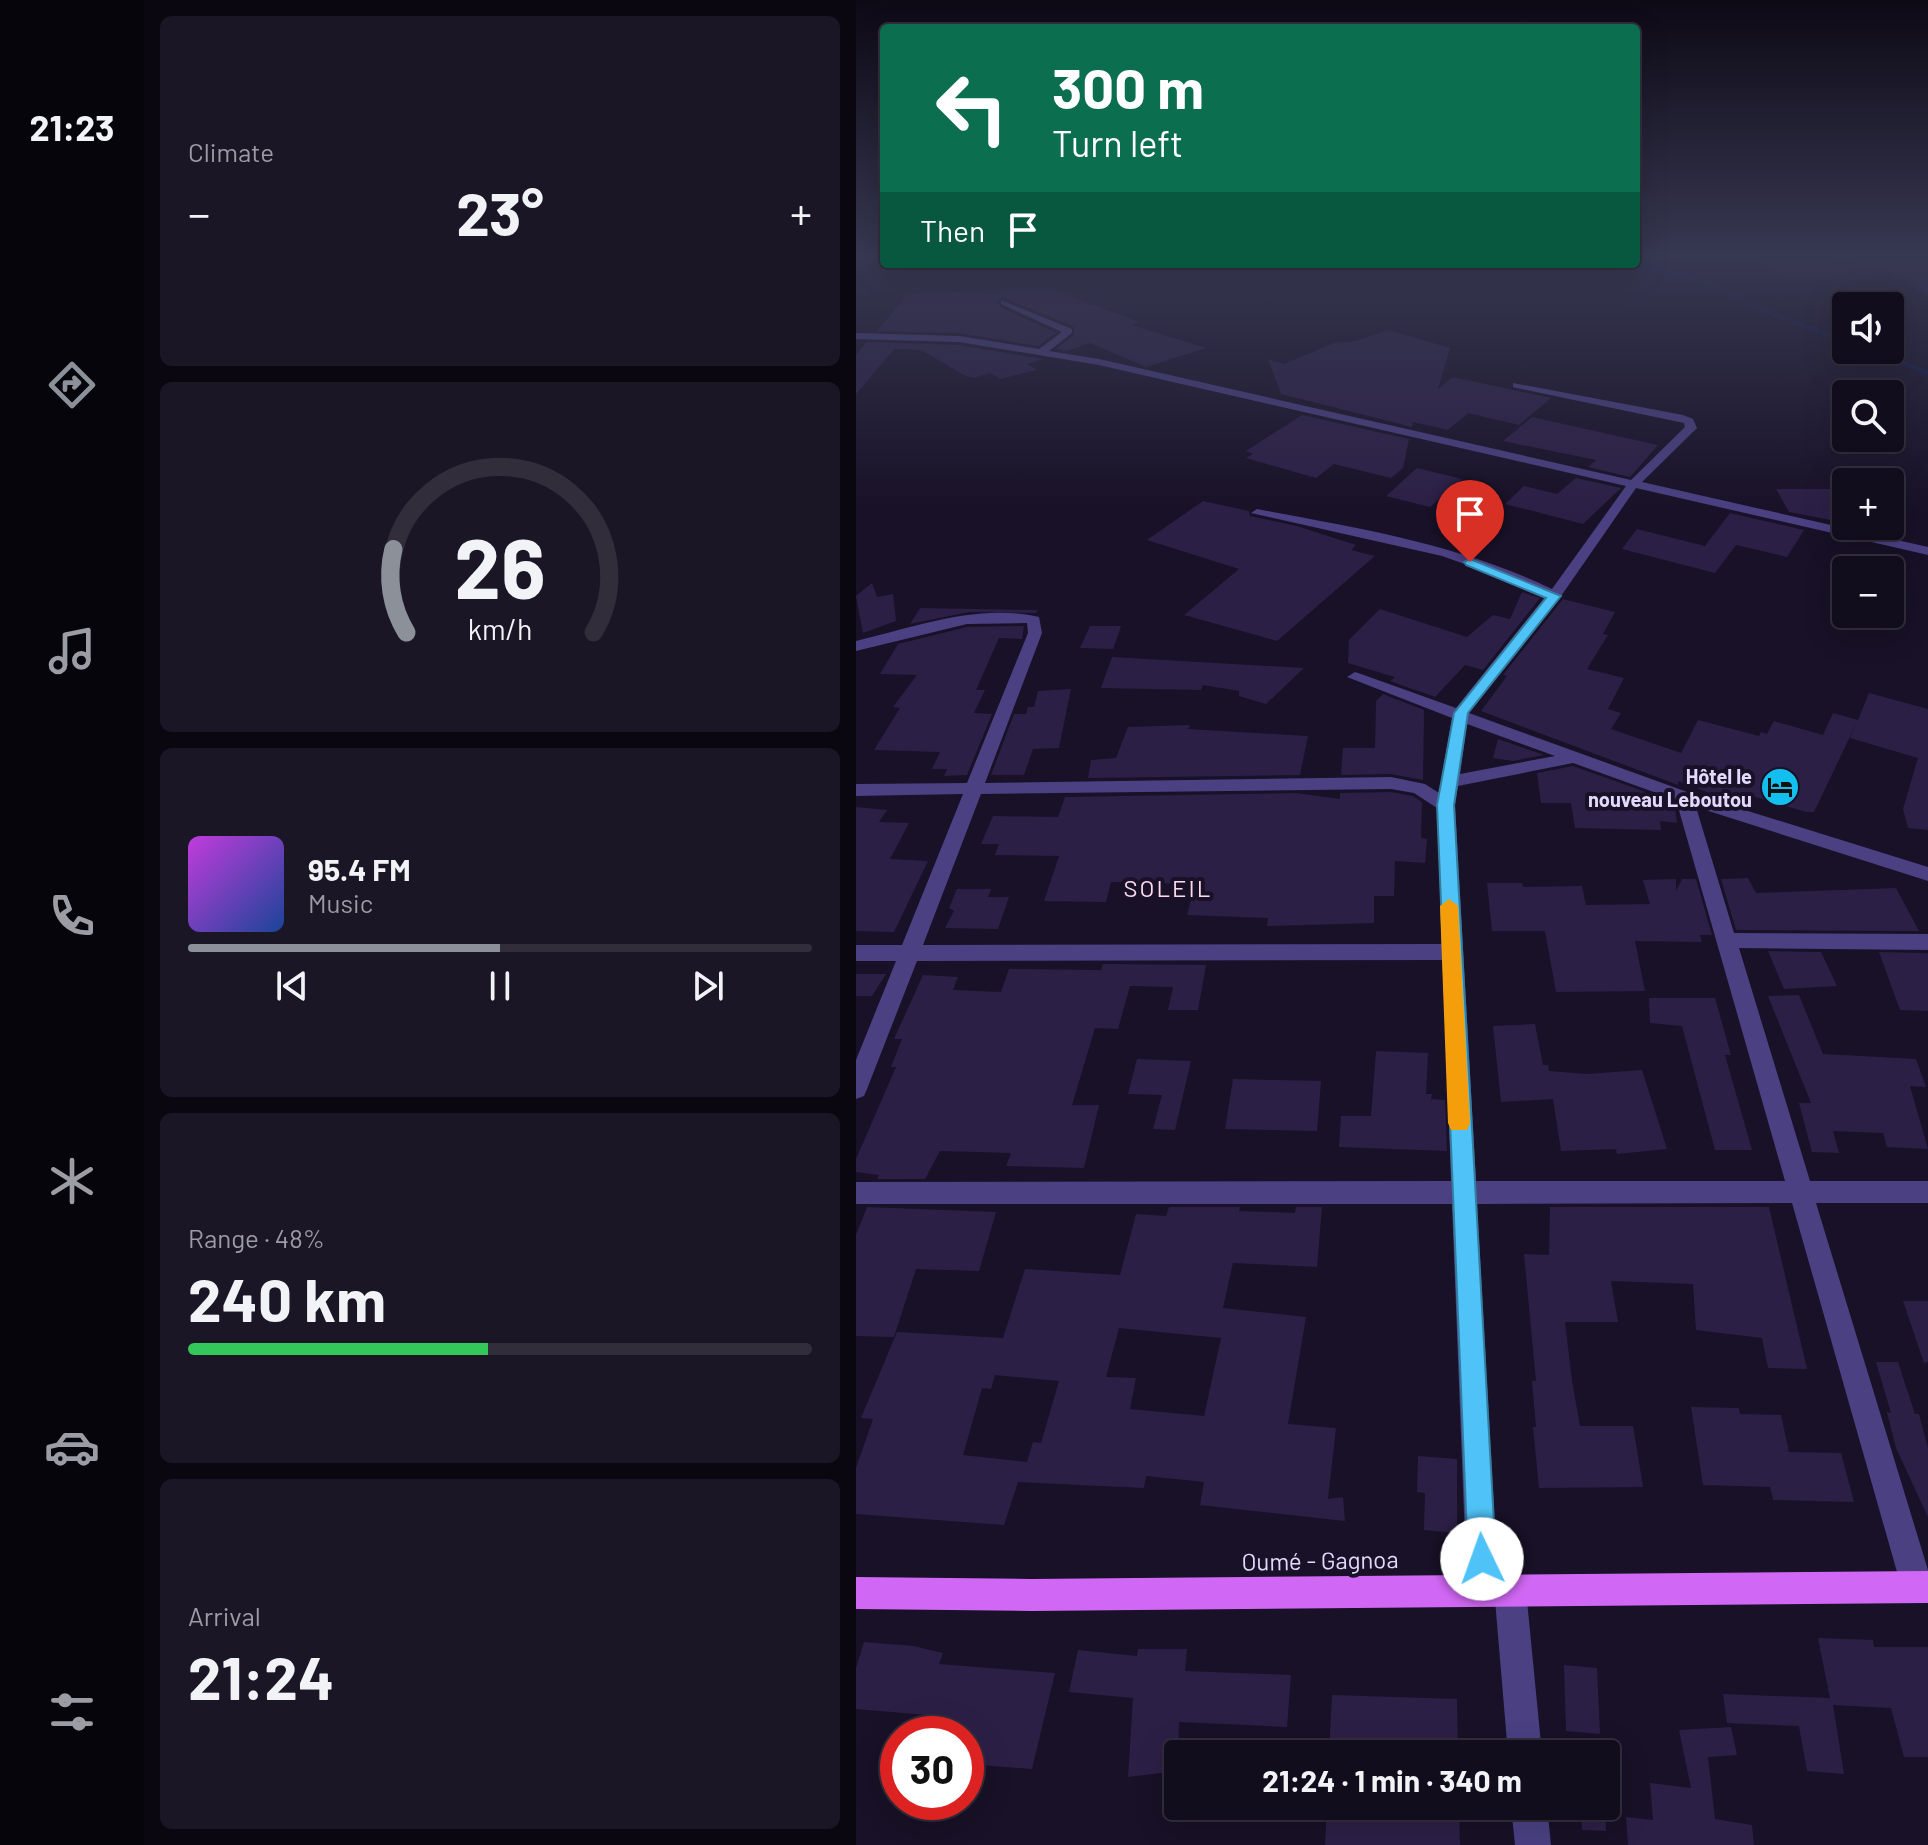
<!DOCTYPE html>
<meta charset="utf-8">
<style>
:root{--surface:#120d1d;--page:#1b1626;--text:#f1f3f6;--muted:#9c9ca4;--line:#312d3b;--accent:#8c9099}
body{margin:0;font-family:Barlow,sans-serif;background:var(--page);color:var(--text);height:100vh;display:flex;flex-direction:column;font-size:30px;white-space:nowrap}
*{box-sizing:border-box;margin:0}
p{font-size:26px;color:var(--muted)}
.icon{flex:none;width:44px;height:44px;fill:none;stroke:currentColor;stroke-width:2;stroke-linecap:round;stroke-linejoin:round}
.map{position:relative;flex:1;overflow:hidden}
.drawer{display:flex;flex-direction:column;gap:16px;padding:16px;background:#0a0710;width:712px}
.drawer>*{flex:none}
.banner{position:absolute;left:24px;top:24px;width:760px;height:244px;border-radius:8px;box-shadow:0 8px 32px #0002,0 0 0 2px var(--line);background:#0b6e4f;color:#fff;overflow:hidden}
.controls{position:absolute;left:976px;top:292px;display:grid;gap:16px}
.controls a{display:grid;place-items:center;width:72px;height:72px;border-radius:8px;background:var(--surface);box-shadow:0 8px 32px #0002,0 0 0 2px var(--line);font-size:40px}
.speed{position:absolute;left:24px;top:1716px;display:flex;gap:16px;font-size:40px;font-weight:700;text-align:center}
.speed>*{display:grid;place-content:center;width:104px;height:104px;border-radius:50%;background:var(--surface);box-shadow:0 8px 32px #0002,0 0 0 2px var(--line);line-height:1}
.speed .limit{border:12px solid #d22;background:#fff;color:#111}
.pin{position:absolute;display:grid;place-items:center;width:68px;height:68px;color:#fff;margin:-82px -34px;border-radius:50% 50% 50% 0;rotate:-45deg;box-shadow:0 0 8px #0007}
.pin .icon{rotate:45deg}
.me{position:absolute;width:88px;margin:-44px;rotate:357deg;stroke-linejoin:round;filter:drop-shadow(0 0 6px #0008)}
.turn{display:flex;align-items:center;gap:28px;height:168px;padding:0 40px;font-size:36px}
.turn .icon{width:104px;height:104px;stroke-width:2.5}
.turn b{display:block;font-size:56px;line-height:68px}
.then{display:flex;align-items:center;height:76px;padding:0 40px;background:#0003;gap:16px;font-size:30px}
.big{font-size:60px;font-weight:700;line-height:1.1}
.drawer .card{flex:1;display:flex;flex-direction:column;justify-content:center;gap:12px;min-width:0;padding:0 28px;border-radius:12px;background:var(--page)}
.drawer .dial{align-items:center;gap:0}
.dial svg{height:208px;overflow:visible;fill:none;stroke:var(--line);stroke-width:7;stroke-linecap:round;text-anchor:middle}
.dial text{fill:var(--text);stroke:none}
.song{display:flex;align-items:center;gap:24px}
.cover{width:96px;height:96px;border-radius:12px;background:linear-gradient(135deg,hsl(290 70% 55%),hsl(220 70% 35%))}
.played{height:8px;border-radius:4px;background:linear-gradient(90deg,var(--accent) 50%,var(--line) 50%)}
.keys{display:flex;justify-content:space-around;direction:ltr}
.heat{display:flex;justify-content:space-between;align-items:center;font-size:44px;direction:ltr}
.charge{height:12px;border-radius:6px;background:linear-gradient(90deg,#34c759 48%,var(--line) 0)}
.trip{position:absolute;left:308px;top:1740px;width:456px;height:80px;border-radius:8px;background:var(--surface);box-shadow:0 8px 32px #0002,0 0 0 2px var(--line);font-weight:700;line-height:80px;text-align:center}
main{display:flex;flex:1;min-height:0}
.tabs{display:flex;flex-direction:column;width:144px;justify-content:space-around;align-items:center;background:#07050c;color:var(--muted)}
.tabs .icon{width:56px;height:56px}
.tabs .current{color:var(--accent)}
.tabs b{font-size:36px;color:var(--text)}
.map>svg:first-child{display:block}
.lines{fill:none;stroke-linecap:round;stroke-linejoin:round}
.stream{stroke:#0e1b43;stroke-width:4}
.building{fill:#2c1f46;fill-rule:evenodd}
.street{fill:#4a4082;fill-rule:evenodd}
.primary{fill:#d168f5;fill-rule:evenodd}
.route{fill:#4fc3f7;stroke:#337fa1;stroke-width:2}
.slow{fill:#f59e0b}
.labels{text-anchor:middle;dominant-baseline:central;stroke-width:8;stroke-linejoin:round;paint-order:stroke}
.poi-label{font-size:20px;font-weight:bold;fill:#e2dafd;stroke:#181127;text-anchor:end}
.quarter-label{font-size:24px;letter-spacing:2px;fill:#fddbed;stroke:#181127}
.near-street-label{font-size:24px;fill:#e2dafd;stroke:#181127}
</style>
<main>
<nav class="tabs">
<b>21:23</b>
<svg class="icon current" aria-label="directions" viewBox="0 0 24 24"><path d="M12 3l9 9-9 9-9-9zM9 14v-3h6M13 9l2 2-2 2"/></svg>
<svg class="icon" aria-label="music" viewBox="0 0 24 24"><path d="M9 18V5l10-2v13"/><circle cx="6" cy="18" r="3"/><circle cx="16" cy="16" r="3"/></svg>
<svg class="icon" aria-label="phone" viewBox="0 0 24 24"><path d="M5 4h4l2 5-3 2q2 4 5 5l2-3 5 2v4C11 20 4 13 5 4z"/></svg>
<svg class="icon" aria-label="climate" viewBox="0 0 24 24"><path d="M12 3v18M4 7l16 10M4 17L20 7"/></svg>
<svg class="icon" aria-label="car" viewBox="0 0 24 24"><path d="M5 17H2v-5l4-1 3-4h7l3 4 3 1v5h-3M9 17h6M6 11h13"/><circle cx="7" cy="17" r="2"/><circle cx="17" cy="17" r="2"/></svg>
<svg class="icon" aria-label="filters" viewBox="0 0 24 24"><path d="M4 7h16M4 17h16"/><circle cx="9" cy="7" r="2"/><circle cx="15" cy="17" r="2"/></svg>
</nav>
<section class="drawer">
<div class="card"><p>Climate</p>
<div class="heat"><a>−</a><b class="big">23°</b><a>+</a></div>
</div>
<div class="card dial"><svg viewBox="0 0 100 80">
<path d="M14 69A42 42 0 1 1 86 69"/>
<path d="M14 69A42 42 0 0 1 9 37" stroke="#8c9099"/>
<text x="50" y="56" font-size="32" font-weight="700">26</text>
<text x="50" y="72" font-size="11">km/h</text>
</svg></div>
<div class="card">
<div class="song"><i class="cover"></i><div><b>95.4 FM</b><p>Music</p></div></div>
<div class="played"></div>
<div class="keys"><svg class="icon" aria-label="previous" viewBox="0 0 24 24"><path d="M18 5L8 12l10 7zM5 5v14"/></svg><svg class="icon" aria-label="pause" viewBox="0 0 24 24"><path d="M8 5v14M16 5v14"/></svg><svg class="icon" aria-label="next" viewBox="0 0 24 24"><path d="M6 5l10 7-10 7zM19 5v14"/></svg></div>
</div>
<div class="card"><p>Range · 48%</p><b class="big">240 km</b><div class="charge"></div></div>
<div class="card"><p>Arrival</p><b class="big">21:24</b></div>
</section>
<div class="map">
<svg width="1072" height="1845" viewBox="0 0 1072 1845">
<rect width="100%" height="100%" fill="#181127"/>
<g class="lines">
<g class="stream">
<polyline points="769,264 855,284 919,315 990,341"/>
<polyline points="1016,350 1072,373"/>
</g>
</g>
<g class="building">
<polygon points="957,253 981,264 1072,253 1072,296 1033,274 983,284 960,276 933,278 898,258"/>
<polygon points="194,288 283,322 275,325 350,348 290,367 234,343 211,351 200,349 218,335 218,327 146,297 142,300 144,307 200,333 182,346 103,333 21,331 52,294"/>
<polygon points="532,330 594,348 582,389 597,377 695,398 663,425 612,413 592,430 557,422 556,427 425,394 412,359 428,364 478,343 500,341"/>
<polygon points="11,342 103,345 187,359 171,364 181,370 144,379 134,373 118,378 108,375 65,350 38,349 0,394 0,355"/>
<polygon points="446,415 553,439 547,468 535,478 478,464 460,478 390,458 397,454 390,451"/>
<polygon points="676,417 802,445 774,477 732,467 740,460 647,441"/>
<polygon points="561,468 606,479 574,507 530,496"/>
<polygon points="720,478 765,488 727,524 649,504 668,486 701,494"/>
<polygon points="920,489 985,489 990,497 990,523 933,512"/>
<polygon points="347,501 393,511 394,516 441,526 500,545 495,550 519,556 421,641 328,615 383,569 291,540"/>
<polygon points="874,513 948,530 931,557 880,545 859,573 766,549 781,529 849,546"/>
<polygon points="16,583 21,597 37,594 40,621 7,633 0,596"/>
<polygon points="666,592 684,598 627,670 609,665 579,697 534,681 539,677 492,663 493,640 524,609 611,637 637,615 654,619"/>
<polygon points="707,599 759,612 747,634 752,635 731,669 768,678 752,709 765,713 755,729 825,753 842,720 903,736 905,732 911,734 918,721 967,735 977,713 1002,720 1013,693 1072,709 1072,830 1052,828 1047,809 1062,758 994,738 1002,720 958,812 950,812 886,793 880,803 822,781 822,785 625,711 651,676 647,675"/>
<polygon points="64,608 182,610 180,613 113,612 54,624"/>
<polygon points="168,626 166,639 143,638 120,690 129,690 118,713 136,714 111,775 88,776 91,769 76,769 84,752 18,750 44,708 37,707 61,675 24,674 42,644 111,627"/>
<polygon points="234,626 265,626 257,649 224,648"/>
<polygon points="256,657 448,668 410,704 383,696 383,691 347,685 345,690 245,688"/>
<polygon points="215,689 203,748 177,749 168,775 135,775 158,714 170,714 172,707 178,707 182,691"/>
<polygon points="527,694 568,710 567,780 535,774 485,775 487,748 519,748 520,701"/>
<polygon points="334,725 332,729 452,736 444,775 232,778 235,760 260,758 272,727"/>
<polygon points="642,739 688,755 657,761 637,758"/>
<polygon points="717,766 818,802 821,823 804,821 805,830 719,828 715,803 685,803 681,773"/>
<polygon points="535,792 557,796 566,802 565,838 571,839 569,863 539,861 538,896 518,896 518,923 411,926 412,918 331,915 339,884 255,882 250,902 188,901 203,856 139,855 143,844 125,844 137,816 202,817 209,797 440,793 484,799 484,793"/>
<polygon points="0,807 31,810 23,822 53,823 34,859 72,861 38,932 0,931"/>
<polygon points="892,878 900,893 1040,888 1063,931 880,930 865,879"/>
<polygon points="820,879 820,891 826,879 840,879 856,935 844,935 846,942 779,941 789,991 700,992 689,931 636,931 631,883 666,883 667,887 726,886 730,905 794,904 787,880"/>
<polygon points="101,889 135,889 132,897 153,897 142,929 89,928 98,911 93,908"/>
<polygon points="912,951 965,952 981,986 928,989"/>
<polygon points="1023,952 1072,953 1072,1011 1044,1010"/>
<polygon points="247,964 350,965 342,1010 312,1010 317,987 274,986 262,1029 239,1028 216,1105 243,1105 228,1168 150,1166 155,1153 84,1151 69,1179 21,1179 23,1175 0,1172 0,1159 40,1067 35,1067 46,1039 38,1039 67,975 102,977 97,990 145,992 153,969 245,970"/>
<polygon points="0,974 30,974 16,996 0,996"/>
<polygon points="943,995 967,1054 1060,1059 1070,1087 1054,1086 1072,1149 1031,1147 1027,1133 977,1131 983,1153 956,1152 943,1103 955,1103 912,996"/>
<polygon points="793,998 859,998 875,1055 869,1055 896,1150 859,1150 826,1026 794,1023"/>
<polygon points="679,1024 687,1065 692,1065 693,1071 731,1074 786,1070 811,1149 761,1154 760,1149 705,1151 697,1099 645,1102 637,1026"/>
<polygon points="520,1051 572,1053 570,1094 576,1094 575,1099 589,1100 591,1151 483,1147 485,1116 515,1116"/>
<polygon points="281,1059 335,1061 319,1130 297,1129 306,1095 272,1094"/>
<polygon points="377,1079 465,1081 461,1131 369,1129"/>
<polygon points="11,1207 140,1212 123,1271 60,1269 38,1337 0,1336 0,1235"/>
<path d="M313 1207H384L383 1211 439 1213 440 1207H466L461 1267 377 1263 367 1308 450 1317 432 1424 480 1428 472 1499 487 1497 489 1521 344 1505 348 1482 290 1476 288 1488 162 1482 148 1525 0 1514V1468L17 1419 5 1418 41 1332 147 1338 169 1269 264 1275 280 1214 310 1216ZM263 1328 365 1338 348 1416 274 1409 280 1378 250 1377ZM139 1375 203 1381 185 1443 177 1442 171 1462 107 1455 126 1388 135 1389Z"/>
<polygon points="694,1207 913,1207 951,1369 912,1368 906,1338 840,1330 837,1284 755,1281 762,1322 709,1322 716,1381 724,1426 777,1426 787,1487 683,1488 677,1427 680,1427 676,1381 680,1381 668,1254 693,1255"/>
<polygon points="1047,1301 1072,1301 1072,1362 1068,1363"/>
<polygon points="1020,1362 1042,1362 1059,1414 1063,1414 1072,1448 1072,1517 1040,1448 1031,1412 1035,1413"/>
<polygon points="835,1407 883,1408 884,1414 925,1415 933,1452 985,1453 998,1502 917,1500 914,1487 847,1485"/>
<polygon points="562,1456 601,1459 601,1533 568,1530 569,1493 561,1492"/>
<polygon points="962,1638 1017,1640 1018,1647 1072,1647 1072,1757 1048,1757 1035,1708 977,1705 988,1774 951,1771 943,1726 871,1723 867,1694 974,1698"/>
<polygon points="8,1642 57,1646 87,1653 83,1664 199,1673 176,1769 110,1764 110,1734 65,1734 71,1715 0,1709 0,1668"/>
<polygon points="282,1649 331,1649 329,1671 435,1675 431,1727 323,1722 322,1771 272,1777 277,1698 213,1692 222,1650 281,1656"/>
<polygon points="708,1665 741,1668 744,1734 710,1731"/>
<polygon points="476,1695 601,1699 602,1754 473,1754"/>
<polygon points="875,1727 881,1755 852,1757 859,1819 896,1825 898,1845 772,1845 770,1817 797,1820 794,1783 835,1788 823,1730"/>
<polygon points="471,1806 603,1806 604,1845 469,1845"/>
<polygon points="725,1806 749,1806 750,1831 726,1830"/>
</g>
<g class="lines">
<g class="street">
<polygon points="965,253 982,256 1041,253 981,261"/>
<path d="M145 300 216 329V333L193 351 243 359 775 480 829 427 828 423 661 388 657 387V383L827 415 837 419 841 428 786 482 1072 547V555L780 488 703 599 613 713 834 793 1072 867V881L840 807 878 933 1072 934V950L883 948 954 1181H1072V1203H960L1072 1570V1597L1061 1602 1050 1597 1045 1586 936 1203 621 1204 642 1580 654 1574 665 1579 670 1590 686 1754H652L639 1600 627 1606 616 1601 611 1590 596 1204H0V1182L595 1181 587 960 61 961 11 1089 8 1096 0 1099V1060L40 961H0V945H46L107 794 0 796V784L111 783 172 633 171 623 111 624 0 651V641C59 627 122 603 183 617L186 633 129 783 535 777 569 784 583 793 596 718 491 677 499 672 505 674 600 708 689 597 659 582 586 556 395 513 401 509C502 528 603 544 696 589L770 486 243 365 103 342 0 339V333L103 336 183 349 206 332 145 304ZM611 724 699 756 604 774ZM717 763 820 800 929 1181H620L599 805 602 786ZM535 789 558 793 581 808 586 944 67 945 125 794Z"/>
<polygon points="655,1806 691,1806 695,1845 659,1845"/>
</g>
<polygon class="primary" points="1072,1571 1072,1603 175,1611 0,1609 0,1577 175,1579"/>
</g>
<linearGradient id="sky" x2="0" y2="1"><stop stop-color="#0d0915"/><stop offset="0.5" stop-color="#373852"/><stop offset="1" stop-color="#373852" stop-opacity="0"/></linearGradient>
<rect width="1072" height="511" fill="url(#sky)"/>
<polygon class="route" points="614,559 705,596 612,713 598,805 640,1559 636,1569 626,1573 616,1569 612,1559 581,805 598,713 690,598 610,565 608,562"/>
<polygon class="slow" points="593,899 602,906 614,1123 611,1130 595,1130 592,1123 584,906"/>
<defs>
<symbol id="hotel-disc" viewBox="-11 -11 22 22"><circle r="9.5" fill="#13bfef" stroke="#181127"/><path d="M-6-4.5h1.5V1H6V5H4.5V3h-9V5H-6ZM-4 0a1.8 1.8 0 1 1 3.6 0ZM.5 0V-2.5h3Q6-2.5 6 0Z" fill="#111"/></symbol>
</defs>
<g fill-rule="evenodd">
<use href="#hotel-disc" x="902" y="765" width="44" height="44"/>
</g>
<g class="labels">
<g class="poi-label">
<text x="896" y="776">Hôtel le<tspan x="896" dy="23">nouveau Leboutou</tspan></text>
</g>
<g class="quarter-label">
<text x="312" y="887">SOLEIL</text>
</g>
<g class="near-street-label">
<text transform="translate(464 1560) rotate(-1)">Oumé - Gagnoa</text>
</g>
</g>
</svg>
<div class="controls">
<a><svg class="icon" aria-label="sound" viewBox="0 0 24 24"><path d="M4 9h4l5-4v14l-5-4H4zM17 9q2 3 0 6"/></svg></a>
<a><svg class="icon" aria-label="search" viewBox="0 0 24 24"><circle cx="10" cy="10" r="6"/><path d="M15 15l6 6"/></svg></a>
<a>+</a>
<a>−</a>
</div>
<div class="speed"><div class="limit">30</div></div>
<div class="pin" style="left:614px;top:562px;background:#d93025"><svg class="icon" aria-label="arrive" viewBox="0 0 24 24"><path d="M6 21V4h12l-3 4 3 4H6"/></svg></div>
<svg class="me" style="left:626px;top:1559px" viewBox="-20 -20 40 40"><circle r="19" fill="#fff"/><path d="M0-13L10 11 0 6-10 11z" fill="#4fc3f7"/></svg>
<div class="trip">21:24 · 1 min · 340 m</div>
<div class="banner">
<div class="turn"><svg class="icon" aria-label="left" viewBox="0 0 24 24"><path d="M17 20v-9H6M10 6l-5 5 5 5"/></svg><div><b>300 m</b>Turn left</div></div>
<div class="then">Then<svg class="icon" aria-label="arrive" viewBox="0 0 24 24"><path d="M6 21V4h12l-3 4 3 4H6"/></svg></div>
</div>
</div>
</main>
